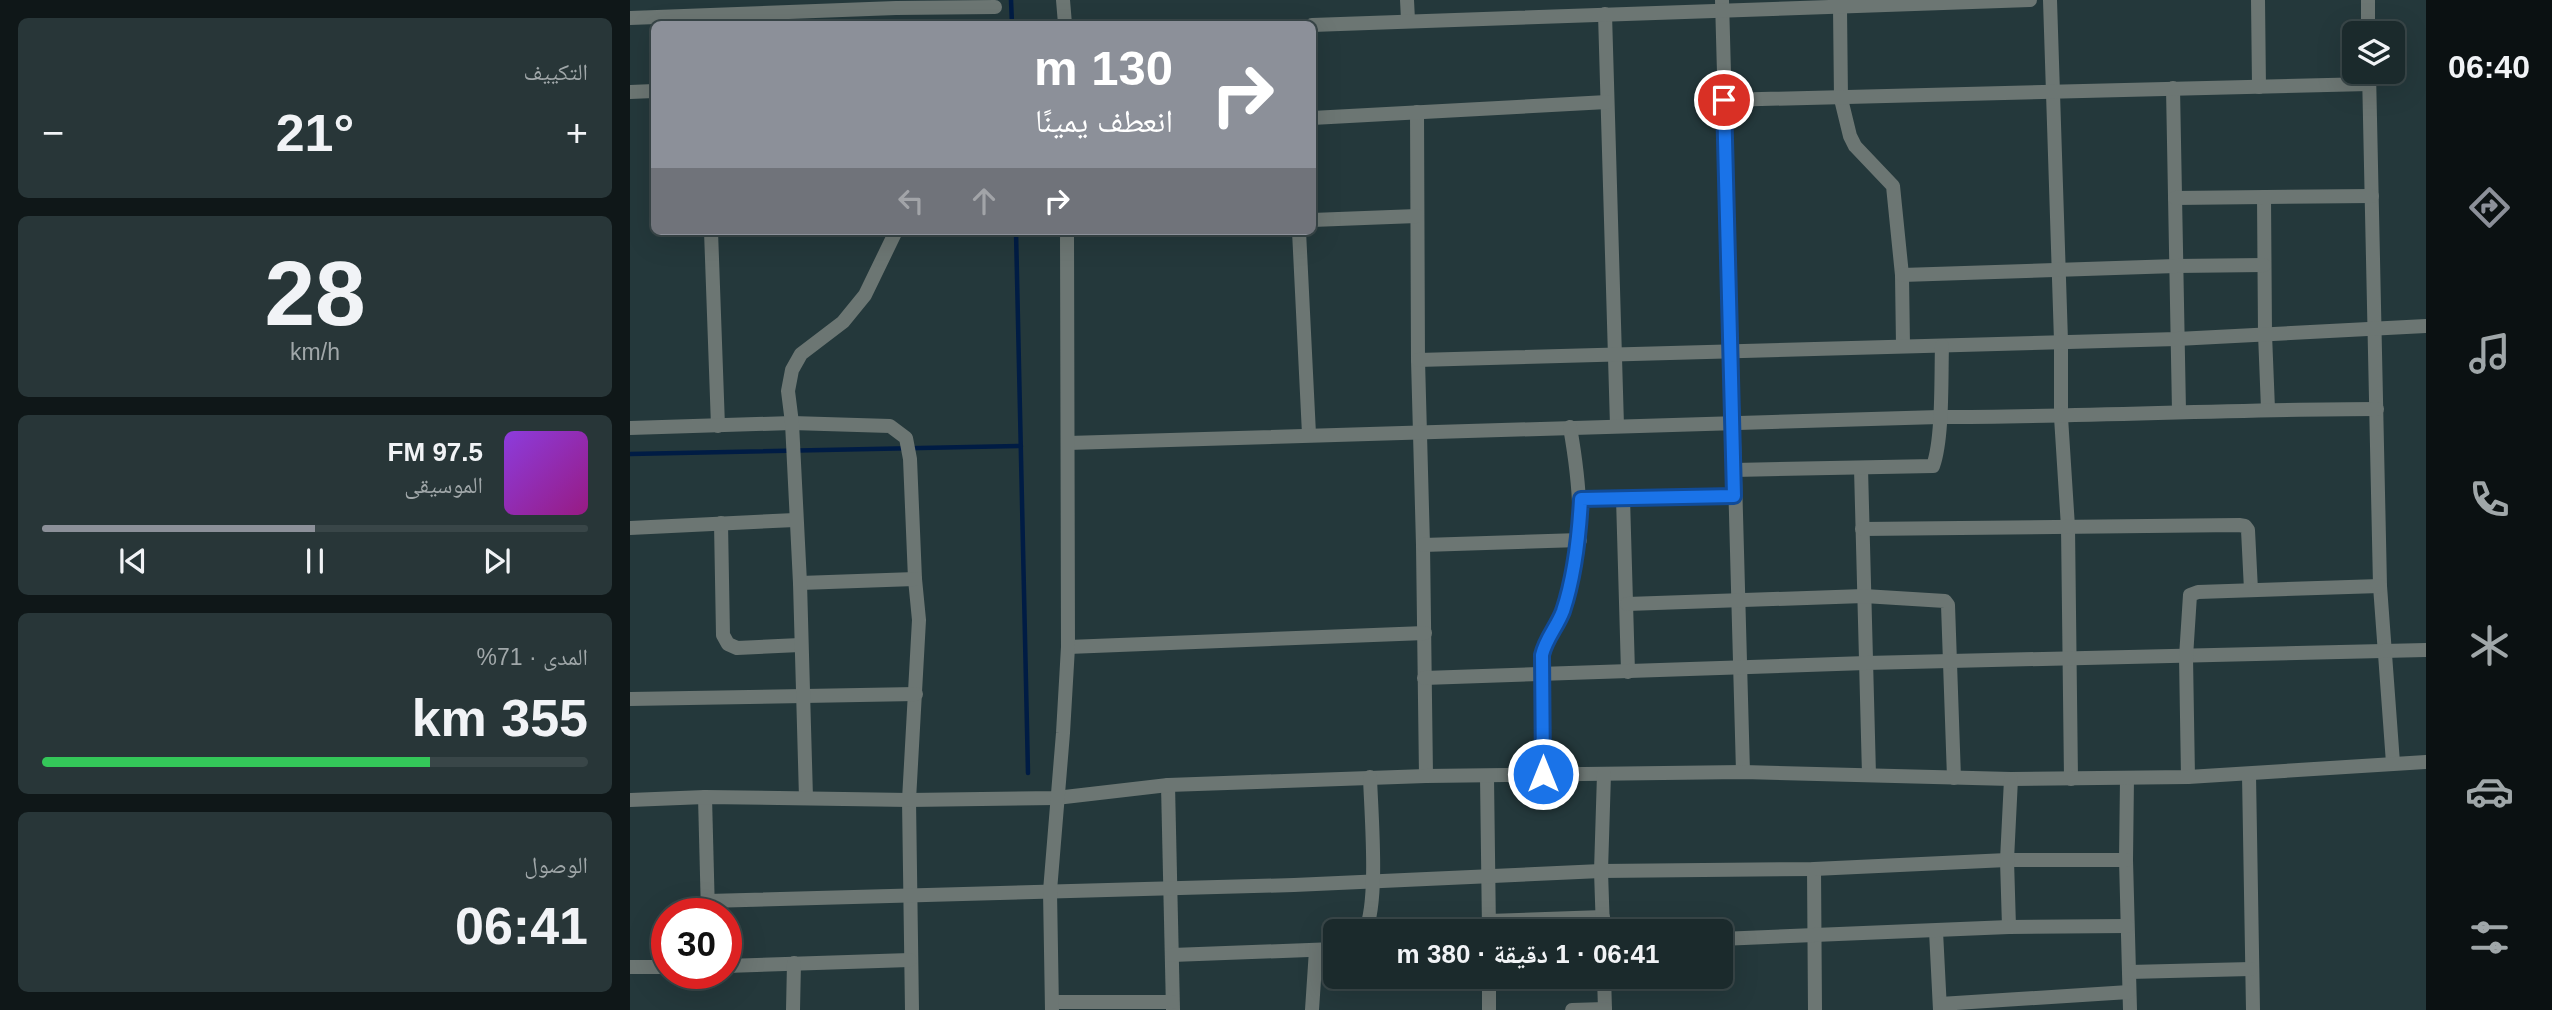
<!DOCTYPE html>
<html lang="ar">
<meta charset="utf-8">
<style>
:root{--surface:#1b2a2c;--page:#283638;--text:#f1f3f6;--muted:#a0a7a9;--line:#394648;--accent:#8c9099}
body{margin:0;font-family:Helvetica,"Noto Naskh Arabic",sans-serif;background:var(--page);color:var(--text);direction:rtl;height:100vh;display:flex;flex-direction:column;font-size:26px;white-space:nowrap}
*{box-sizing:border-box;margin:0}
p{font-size:23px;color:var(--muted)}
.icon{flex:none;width:38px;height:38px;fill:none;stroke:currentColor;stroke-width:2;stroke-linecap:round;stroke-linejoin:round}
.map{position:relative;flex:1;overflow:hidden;direction:ltr}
.panel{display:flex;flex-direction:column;gap:18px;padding:18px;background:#0f1718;width:630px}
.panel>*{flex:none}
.banner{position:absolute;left:21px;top:21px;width:665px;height:214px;border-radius:10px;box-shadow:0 7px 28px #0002,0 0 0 2px var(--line);direction:rtl;background:#8c9099;color:#fff;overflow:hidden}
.controls{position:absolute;left:1712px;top:21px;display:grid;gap:14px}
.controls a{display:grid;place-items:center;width:63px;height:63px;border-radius:10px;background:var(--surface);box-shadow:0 7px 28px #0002,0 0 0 2px var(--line);font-size:35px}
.speed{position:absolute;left:21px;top:898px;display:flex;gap:14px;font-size:35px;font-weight:700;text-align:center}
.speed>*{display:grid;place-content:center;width:91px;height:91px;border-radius:50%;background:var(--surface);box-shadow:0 7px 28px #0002,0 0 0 2px var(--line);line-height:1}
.speed .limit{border:10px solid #d22;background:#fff;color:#111}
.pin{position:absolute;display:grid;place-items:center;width:60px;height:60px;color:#fff;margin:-30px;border:4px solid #fff;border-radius:50%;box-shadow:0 2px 7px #0007}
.me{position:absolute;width:77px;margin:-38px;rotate:0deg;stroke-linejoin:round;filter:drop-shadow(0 0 5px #0008)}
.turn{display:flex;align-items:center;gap:24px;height:147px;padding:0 28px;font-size:32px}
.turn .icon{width:91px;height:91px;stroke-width:2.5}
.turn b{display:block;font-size:49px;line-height:60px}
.lanes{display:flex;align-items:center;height:66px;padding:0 28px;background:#0003;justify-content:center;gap:35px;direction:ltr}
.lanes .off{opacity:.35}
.big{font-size:52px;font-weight:700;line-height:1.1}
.panel .tile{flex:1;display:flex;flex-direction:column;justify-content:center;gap:10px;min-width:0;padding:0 24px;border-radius:10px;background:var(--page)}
.panel .dial{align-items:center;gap:0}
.dial b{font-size:91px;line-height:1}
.song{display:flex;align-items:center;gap:21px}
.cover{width:84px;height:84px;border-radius:10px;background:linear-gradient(135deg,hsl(270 70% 55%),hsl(310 70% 35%))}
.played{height:7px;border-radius:4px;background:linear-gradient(90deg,var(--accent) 50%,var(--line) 50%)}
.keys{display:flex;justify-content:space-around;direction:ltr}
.heat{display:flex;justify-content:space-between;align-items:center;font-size:38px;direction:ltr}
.charge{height:10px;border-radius:5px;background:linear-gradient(90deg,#34c759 71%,var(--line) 0)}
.trip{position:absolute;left:693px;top:919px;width:410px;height:70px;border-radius:10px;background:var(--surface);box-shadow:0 7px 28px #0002,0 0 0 2px var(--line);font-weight:700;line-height:70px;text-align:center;direction:rtl}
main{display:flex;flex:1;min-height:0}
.dock{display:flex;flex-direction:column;width:126px;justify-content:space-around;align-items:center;background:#0b1112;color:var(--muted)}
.dock .icon{width:49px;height:49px}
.dock .on{color:var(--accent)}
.dock b{font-size:32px;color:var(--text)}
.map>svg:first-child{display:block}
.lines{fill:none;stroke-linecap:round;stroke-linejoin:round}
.stream{stroke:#001c44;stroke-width:4.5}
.street{stroke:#6c7673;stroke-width:14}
.route-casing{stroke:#114b97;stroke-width:18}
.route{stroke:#1a73e8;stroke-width:12}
</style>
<main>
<nav class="dock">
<b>06:40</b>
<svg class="icon on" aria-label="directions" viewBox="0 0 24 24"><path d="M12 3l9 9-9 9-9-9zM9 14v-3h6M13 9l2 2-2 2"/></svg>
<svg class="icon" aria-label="music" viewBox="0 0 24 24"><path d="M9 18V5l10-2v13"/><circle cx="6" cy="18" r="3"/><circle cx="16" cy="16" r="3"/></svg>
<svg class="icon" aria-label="phone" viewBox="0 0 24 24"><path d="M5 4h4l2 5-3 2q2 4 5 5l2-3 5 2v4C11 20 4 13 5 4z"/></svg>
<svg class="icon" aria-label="climate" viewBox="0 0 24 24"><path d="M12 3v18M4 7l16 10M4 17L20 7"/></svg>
<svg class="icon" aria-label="car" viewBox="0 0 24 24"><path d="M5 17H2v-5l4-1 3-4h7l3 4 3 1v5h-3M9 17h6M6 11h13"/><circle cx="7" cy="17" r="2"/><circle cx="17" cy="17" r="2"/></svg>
<svg class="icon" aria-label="filters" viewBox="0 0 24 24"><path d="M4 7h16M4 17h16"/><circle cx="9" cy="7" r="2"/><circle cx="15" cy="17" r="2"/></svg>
</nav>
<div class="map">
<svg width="1796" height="1010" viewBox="0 0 1796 1010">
<rect width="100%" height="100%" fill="#24383b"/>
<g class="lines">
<g class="stream">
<polyline points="381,0 382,24"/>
<polyline points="386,231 398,773"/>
<polyline points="0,454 391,446"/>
</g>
<g class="street">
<polyline points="433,0 435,24"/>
<polyline points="777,0 778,20"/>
<polyline points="1092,0 1113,772"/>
<polyline points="1420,0 1431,341 1431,417 1438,527 1441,779"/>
<polyline points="1628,0 1629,87"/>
<polyline points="1738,0 1738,33"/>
<polyline points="1210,8 1211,99 1220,136 1225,146 1263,186 1272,275 1273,346"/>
<polyline points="975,14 987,426"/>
<polyline points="0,18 266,8 365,7"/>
<polyline points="682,25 1400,0"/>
<polyline points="1739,72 1750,586 1763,763"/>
<polyline points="1543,88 1549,411"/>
<polyline points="0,92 24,91"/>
<polyline points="1094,100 1739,84"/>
<polyline points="787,112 788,360 793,545 796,776"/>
<polyline points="682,118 977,102"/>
<polyline points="1634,197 1635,334 1638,409"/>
<polyline points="1545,198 1742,196"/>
<polyline points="682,220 787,216"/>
<polyline points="81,231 88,426"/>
<polyline points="669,231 679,434"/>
<polyline points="1272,275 1546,266 1634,265"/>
<polyline points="788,360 1547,339 1796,326"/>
<polyline points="0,428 162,423 260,426 276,438 280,459 285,579 289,620 279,800 282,1010"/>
<path d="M438 443 1309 417C1455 417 1601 409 1747 409"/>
<polyline points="1231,468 1239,775"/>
<path d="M1104 470 1303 466C1313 439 1311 376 1312 346"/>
<polyline points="993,498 998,672"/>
<polyline points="951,499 1104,496"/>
<polyline points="91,523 93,635 98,644 107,648 170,645"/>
<polyline points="0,528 165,520"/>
<polyline points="1232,529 1609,525 1615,526 1618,530 1621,590"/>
<polyline points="793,545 950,540"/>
<polyline points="170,583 285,579"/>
<polyline points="997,604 1234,596 1315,601 1318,605 1324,778"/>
<polyline points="438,647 795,633"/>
<polyline points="794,678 1236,663 1796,650"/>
<polyline points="0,699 286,694"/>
<path d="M913 774 912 655C916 637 927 627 933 611 955 543 952 496 940 427"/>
<polyline points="1619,775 1623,1010"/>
<polyline points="857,777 859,931"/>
<polyline points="1558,777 1556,657 1560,595 1568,592 1750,586"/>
<polyline points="1497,778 1496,860 1500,1010"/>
<polyline points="538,785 543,1010"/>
<polyline points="75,797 78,914"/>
<polyline points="176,798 170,583 162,423 158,391 162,370 171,354 213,322 235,295 266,231"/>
<polyline points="0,800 75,797 279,800 426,798 538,785 796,776 1113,772 1381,779 1558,777 1796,762"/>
<polyline points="1184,869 1185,1010"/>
<polyline points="78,901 664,885 971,871 1184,869 1377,860 1496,860"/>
<polyline points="858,921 973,917"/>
<polyline points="1379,927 1377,860 1381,779"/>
<path d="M735 931C749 902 741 812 740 777"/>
<polyline points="973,931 971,871 974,774"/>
<polyline points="1306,931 1310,1010"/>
<polyline points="1090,939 1379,927 1497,926"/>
<polyline points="542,955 705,949"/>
<polyline points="96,966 280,960"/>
<polyline points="0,967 37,967"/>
<polyline points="1499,972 1621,969"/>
<polyline points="859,976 859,1010"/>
<polyline points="974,976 975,1010"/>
<polyline points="422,1002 542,1002"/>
<polyline points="1310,1004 1499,992"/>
<polyline points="163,1010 164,963"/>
<polyline points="422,1010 420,891 433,733 438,647 437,231"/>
<polyline points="682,1010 686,950"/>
<polyline points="942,1010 975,1009"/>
</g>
</g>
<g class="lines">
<defs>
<path id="route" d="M913 774 912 655C916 638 927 627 933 611 945 575 949 537 951 499L1104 496 1094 100"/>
</defs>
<use href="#route" class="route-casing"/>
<use href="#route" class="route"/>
</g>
</svg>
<div class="controls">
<a><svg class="icon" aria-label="layers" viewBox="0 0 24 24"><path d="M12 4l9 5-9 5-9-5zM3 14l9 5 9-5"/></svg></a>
</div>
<div class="speed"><div class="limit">30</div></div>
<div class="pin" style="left:1094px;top:100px;background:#d93025"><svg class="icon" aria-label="arrive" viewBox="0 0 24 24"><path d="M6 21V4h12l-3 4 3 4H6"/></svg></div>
<svg class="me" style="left:913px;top:774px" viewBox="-20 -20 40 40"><circle r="17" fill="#1a73e8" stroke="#fff" stroke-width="3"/><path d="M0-11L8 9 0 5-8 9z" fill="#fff"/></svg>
<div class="trip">06:41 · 1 دقيقة · 380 m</div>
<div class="banner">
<div class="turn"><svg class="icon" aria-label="right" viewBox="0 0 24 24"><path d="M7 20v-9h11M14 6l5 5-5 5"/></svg><div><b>130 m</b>انعطف يمينًا</div></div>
<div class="lanes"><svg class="icon off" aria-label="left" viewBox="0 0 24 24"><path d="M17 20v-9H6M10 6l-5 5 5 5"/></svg><svg class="icon off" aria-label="ahead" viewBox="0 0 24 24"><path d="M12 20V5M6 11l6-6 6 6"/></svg><svg class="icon" aria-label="right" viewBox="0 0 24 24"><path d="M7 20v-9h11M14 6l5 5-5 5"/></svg></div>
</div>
</div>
<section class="panel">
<div class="tile"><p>التكييف</p>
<div class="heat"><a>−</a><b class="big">21°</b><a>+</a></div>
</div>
<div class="tile dial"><b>28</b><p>km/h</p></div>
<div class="tile">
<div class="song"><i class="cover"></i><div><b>97.5 FM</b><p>الموسيقى</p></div></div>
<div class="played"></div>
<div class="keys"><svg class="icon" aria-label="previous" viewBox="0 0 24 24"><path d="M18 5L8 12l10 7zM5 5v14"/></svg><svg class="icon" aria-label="pause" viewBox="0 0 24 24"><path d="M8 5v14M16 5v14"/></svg><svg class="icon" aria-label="next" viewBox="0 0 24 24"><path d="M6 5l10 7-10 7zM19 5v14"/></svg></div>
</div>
<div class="tile"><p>المدى · 71%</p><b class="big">355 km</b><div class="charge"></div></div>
<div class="tile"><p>الوصول</p><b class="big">06:41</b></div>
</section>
</main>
